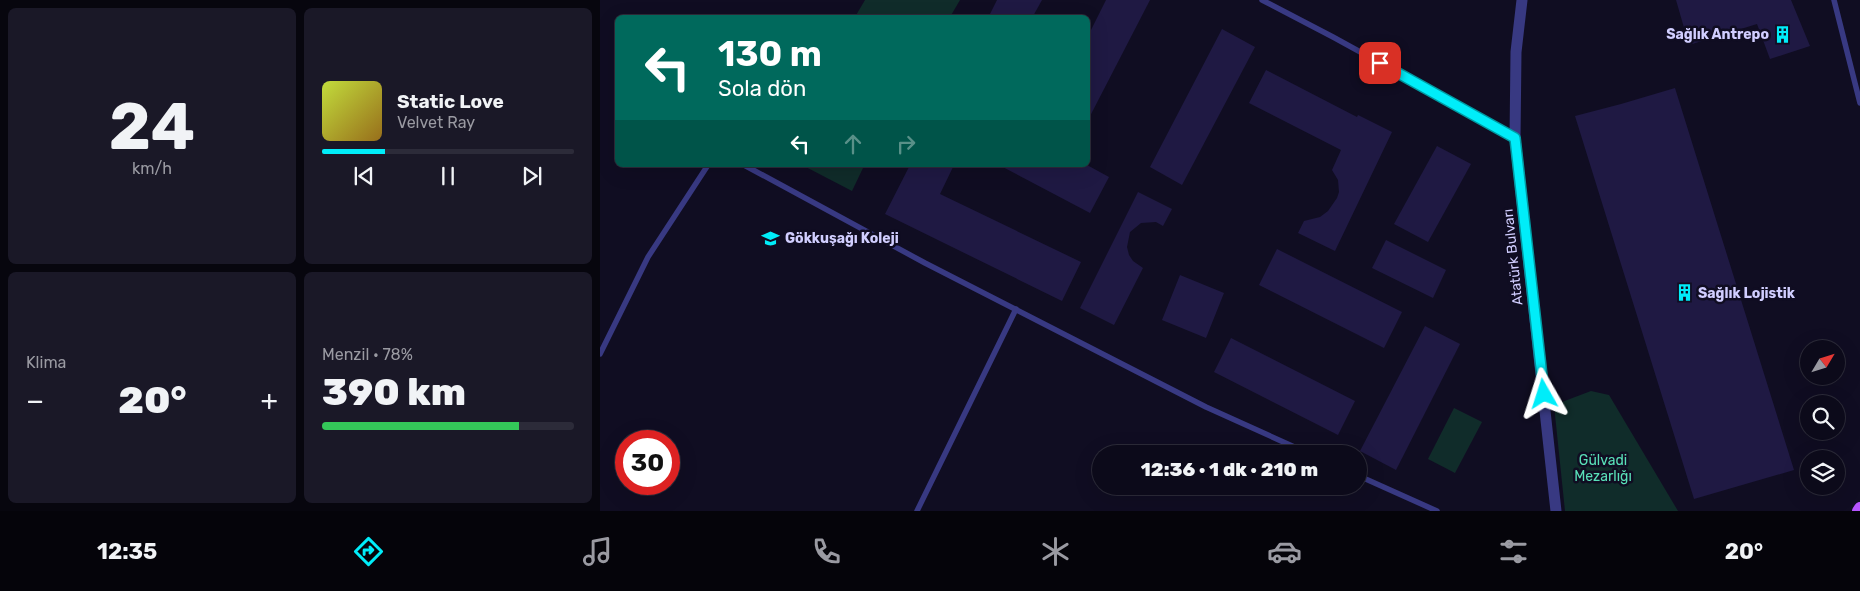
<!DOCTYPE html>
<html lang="tr">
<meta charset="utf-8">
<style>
:root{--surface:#0c0a1a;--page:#1a1827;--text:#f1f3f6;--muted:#9a9aa2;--line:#2c2b39;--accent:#00edf9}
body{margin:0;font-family:Rubik,sans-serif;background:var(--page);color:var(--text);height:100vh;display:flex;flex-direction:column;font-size:19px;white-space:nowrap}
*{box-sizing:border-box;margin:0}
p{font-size:16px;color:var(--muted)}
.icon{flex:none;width:28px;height:28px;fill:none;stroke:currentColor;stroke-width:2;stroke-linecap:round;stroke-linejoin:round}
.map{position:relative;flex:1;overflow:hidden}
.panel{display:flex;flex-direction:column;gap:8px;padding:8px;background:#07060e;width:600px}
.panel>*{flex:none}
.hud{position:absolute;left:15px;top:15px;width:475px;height:152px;border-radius:8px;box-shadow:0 5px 20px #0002,0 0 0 1px var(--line);background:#00695c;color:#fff;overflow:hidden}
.needle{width:32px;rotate:52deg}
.buttons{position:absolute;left:1200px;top:340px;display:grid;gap:10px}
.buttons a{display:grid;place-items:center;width:45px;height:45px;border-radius:50%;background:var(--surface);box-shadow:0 5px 20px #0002,0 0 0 1px var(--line);font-size:25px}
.speed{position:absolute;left:15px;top:430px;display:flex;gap:10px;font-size:25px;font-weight:700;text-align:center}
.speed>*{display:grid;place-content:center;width:65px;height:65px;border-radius:50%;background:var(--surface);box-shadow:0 5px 20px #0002,0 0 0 1px var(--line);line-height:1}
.speed .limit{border:8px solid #d22;background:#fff;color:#111}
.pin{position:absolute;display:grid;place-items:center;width:42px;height:42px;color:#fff;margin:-21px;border-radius:10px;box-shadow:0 2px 8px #0006}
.me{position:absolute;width:55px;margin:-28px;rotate:354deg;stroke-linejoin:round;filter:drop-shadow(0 0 4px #0008)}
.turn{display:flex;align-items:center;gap:18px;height:105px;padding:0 20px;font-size:22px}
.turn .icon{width:65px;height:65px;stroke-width:2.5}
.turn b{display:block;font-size:35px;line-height:42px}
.lanes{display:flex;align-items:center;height:48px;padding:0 20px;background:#0003;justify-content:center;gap:25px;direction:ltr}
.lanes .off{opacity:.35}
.big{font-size:38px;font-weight:800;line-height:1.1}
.panel .tile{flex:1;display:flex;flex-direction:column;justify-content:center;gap:8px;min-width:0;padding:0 18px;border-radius:8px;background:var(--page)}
.panel .dial{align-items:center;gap:0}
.dial b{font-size:65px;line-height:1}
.song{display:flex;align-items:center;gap:15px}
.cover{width:60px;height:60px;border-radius:8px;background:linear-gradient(135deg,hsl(70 70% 55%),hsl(40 70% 35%))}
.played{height:5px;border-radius:2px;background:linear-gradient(90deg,var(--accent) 25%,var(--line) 25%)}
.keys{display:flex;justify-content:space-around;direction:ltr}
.heat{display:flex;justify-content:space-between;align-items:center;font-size:28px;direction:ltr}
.charge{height:8px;border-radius:4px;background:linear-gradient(90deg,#34c759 78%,var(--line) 0)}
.panel .tiles{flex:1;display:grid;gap:8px;grid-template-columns:repeat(2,1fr)}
.trip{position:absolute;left:492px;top:445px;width:275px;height:50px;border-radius:25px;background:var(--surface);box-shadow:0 5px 20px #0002,0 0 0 1px var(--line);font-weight:800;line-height:50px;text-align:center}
.menu{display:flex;height:80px;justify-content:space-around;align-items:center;background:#05040a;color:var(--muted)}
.menu .icon{width:35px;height:35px}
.menu .current{color:var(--accent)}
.menu b{font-size:22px;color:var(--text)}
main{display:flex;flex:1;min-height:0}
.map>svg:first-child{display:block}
.green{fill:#102c2a}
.building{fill:#1f1943}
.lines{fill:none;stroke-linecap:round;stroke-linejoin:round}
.service{stroke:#383982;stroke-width:5.5}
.minor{stroke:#383982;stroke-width:11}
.primary{stroke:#b755ff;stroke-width:12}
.route-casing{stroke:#009aa2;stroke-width:12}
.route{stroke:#00edf9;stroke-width:9}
.labels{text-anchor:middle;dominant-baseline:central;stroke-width:5;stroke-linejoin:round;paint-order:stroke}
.poi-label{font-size:14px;font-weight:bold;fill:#d1ceff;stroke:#100d22;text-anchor:start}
.street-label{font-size:14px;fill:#d1ceff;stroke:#100d22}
.park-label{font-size:14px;fill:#59e0b8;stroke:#100d22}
</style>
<main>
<section class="panel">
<div class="tiles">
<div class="tile dial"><b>24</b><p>km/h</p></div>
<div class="tile">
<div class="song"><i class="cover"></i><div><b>Static Love</b><p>Velvet Ray</p></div></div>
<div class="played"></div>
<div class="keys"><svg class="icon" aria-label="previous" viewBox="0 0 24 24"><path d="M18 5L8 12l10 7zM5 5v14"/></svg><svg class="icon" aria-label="pause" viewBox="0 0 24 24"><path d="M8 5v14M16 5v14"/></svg><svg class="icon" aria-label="next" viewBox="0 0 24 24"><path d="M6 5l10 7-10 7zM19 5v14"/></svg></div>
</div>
<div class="tile"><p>Klima</p>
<div class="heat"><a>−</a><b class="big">20°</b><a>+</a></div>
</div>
<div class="tile"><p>Menzil · 78%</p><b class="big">390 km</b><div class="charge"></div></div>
</div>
</section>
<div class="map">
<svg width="1260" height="511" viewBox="0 0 1260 511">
<rect width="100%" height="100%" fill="#100d22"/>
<g class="green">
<polygon points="265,0 360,0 350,17 255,17"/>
<polygon points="202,165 257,165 263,168 252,191"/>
<polygon points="991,391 1009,395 1078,511 965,511 954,405"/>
<polygon points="854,408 882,422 855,473 828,459"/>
</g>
<g class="building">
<polygon points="397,0 442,0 432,18 388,18"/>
<polygon points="506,0 550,0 488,120 488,36"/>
<polygon points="1076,0 1191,0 1210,46 1170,59 1157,24 1089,45"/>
<polygon points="622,29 655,47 582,185 550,167"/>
<polygon points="666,70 757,117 758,115 792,132 735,251 698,233 704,221 720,217 728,211 737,198 739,192 738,180 732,170 741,150 649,103"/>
<polygon points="1075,88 1194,470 1094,499 975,116 1021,104"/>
<polygon points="837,146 871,164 828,242 794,224"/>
<polygon points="310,165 354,165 340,194 481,262 462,301 285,214"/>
<polygon points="399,165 487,165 509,177 490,213"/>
<polygon points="538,192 572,209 563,226 556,222 541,223 530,232 527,247 529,255 533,261 543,268 514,325 480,308"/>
<polygon points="786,240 846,270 833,298 772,268"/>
<polygon points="677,249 802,312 784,348 659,285"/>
<polygon points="580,275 624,293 606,338 562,320"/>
<polygon points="825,326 860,344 796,470 760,451"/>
<polygon points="631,338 755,401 738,435 614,372"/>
</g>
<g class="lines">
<g class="service">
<polyline points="662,0 733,37 915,137"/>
<polyline points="1234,0 1260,103"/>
<polyline points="144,165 325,263 606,407 710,454"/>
<polyline points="0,354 48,257 108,165"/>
<polyline points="759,476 837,511"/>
<polyline points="317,511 416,309"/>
</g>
<polyline class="minor" points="922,0 916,52 915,138 956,511"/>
<polyline class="primary" points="1258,511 1260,508"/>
</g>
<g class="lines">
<defs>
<polyline id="route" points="780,63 915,138 944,394"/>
</defs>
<use href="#route" class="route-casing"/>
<use href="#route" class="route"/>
</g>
<defs>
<symbol id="building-bare" viewBox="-9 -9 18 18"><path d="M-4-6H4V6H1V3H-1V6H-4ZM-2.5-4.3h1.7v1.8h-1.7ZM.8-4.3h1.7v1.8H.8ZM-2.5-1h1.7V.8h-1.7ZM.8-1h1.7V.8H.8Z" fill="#00edf9" stroke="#100d22" stroke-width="2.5" paint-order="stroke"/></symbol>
<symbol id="school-bare" viewBox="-9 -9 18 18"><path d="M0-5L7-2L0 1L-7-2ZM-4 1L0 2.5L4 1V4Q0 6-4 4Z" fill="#00edf9" stroke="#100d22" stroke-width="2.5" paint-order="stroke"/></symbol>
</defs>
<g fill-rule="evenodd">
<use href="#building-bare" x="1170" y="22" width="25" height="25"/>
<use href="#school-bare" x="158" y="226" width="25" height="25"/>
<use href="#building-bare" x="1072" y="280" width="25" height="25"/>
</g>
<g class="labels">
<g class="poi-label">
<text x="1169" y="34" text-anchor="end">Sağlık Antrepo</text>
<text x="185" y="238">Gökkuşağı Koleji</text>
<text x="1098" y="293">Sağlık Lojistik</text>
</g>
<g class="street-label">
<text transform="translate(913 257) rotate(-96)">Atatürk Bulvarı</text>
</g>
<g class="park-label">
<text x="1003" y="460">Gülvadi<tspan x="1003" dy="16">Mezarlığı</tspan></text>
</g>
</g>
</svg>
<div class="buttons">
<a><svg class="needle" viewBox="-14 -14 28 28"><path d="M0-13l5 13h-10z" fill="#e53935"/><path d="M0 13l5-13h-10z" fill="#9a9aa2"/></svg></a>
<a><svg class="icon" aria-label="search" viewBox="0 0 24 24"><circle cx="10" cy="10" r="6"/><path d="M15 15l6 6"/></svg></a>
<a><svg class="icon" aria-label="layers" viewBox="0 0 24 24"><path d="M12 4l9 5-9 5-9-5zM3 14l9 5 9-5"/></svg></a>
</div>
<div class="speed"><div class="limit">30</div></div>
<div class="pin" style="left:780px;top:63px;background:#d93025"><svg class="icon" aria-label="arrive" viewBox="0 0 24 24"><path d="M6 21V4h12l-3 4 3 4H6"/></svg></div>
<svg class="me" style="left:944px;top:394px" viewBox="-20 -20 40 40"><path d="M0-17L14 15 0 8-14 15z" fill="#00edf9" stroke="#fff" stroke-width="4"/></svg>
<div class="trip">12:36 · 1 dk · 210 m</div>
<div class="hud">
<div class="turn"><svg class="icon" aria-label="left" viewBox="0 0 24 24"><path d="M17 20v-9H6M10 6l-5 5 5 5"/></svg><div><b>130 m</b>Sola dön</div></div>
<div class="lanes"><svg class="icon" aria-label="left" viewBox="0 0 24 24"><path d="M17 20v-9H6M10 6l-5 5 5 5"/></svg><svg class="icon off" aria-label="ahead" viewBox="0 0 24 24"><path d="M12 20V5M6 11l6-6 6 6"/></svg><svg class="icon off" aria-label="right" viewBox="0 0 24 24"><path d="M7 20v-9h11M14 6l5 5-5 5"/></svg></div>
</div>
</div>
</main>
<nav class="menu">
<b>12:35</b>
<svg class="icon current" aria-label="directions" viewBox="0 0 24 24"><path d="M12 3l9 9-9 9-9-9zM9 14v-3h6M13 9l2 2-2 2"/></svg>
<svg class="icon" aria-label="music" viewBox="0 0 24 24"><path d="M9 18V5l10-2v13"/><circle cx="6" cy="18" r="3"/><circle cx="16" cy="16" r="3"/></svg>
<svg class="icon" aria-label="phone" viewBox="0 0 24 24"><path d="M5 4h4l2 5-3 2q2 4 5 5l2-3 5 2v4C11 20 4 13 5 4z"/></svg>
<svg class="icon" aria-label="climate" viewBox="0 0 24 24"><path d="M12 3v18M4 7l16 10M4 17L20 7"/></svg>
<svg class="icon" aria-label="car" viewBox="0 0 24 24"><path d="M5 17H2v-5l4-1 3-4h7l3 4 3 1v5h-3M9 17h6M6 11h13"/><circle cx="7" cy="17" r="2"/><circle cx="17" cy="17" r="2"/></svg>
<svg class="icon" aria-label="filters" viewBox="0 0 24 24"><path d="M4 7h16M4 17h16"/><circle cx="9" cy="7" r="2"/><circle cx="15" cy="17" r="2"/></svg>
<b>20°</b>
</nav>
